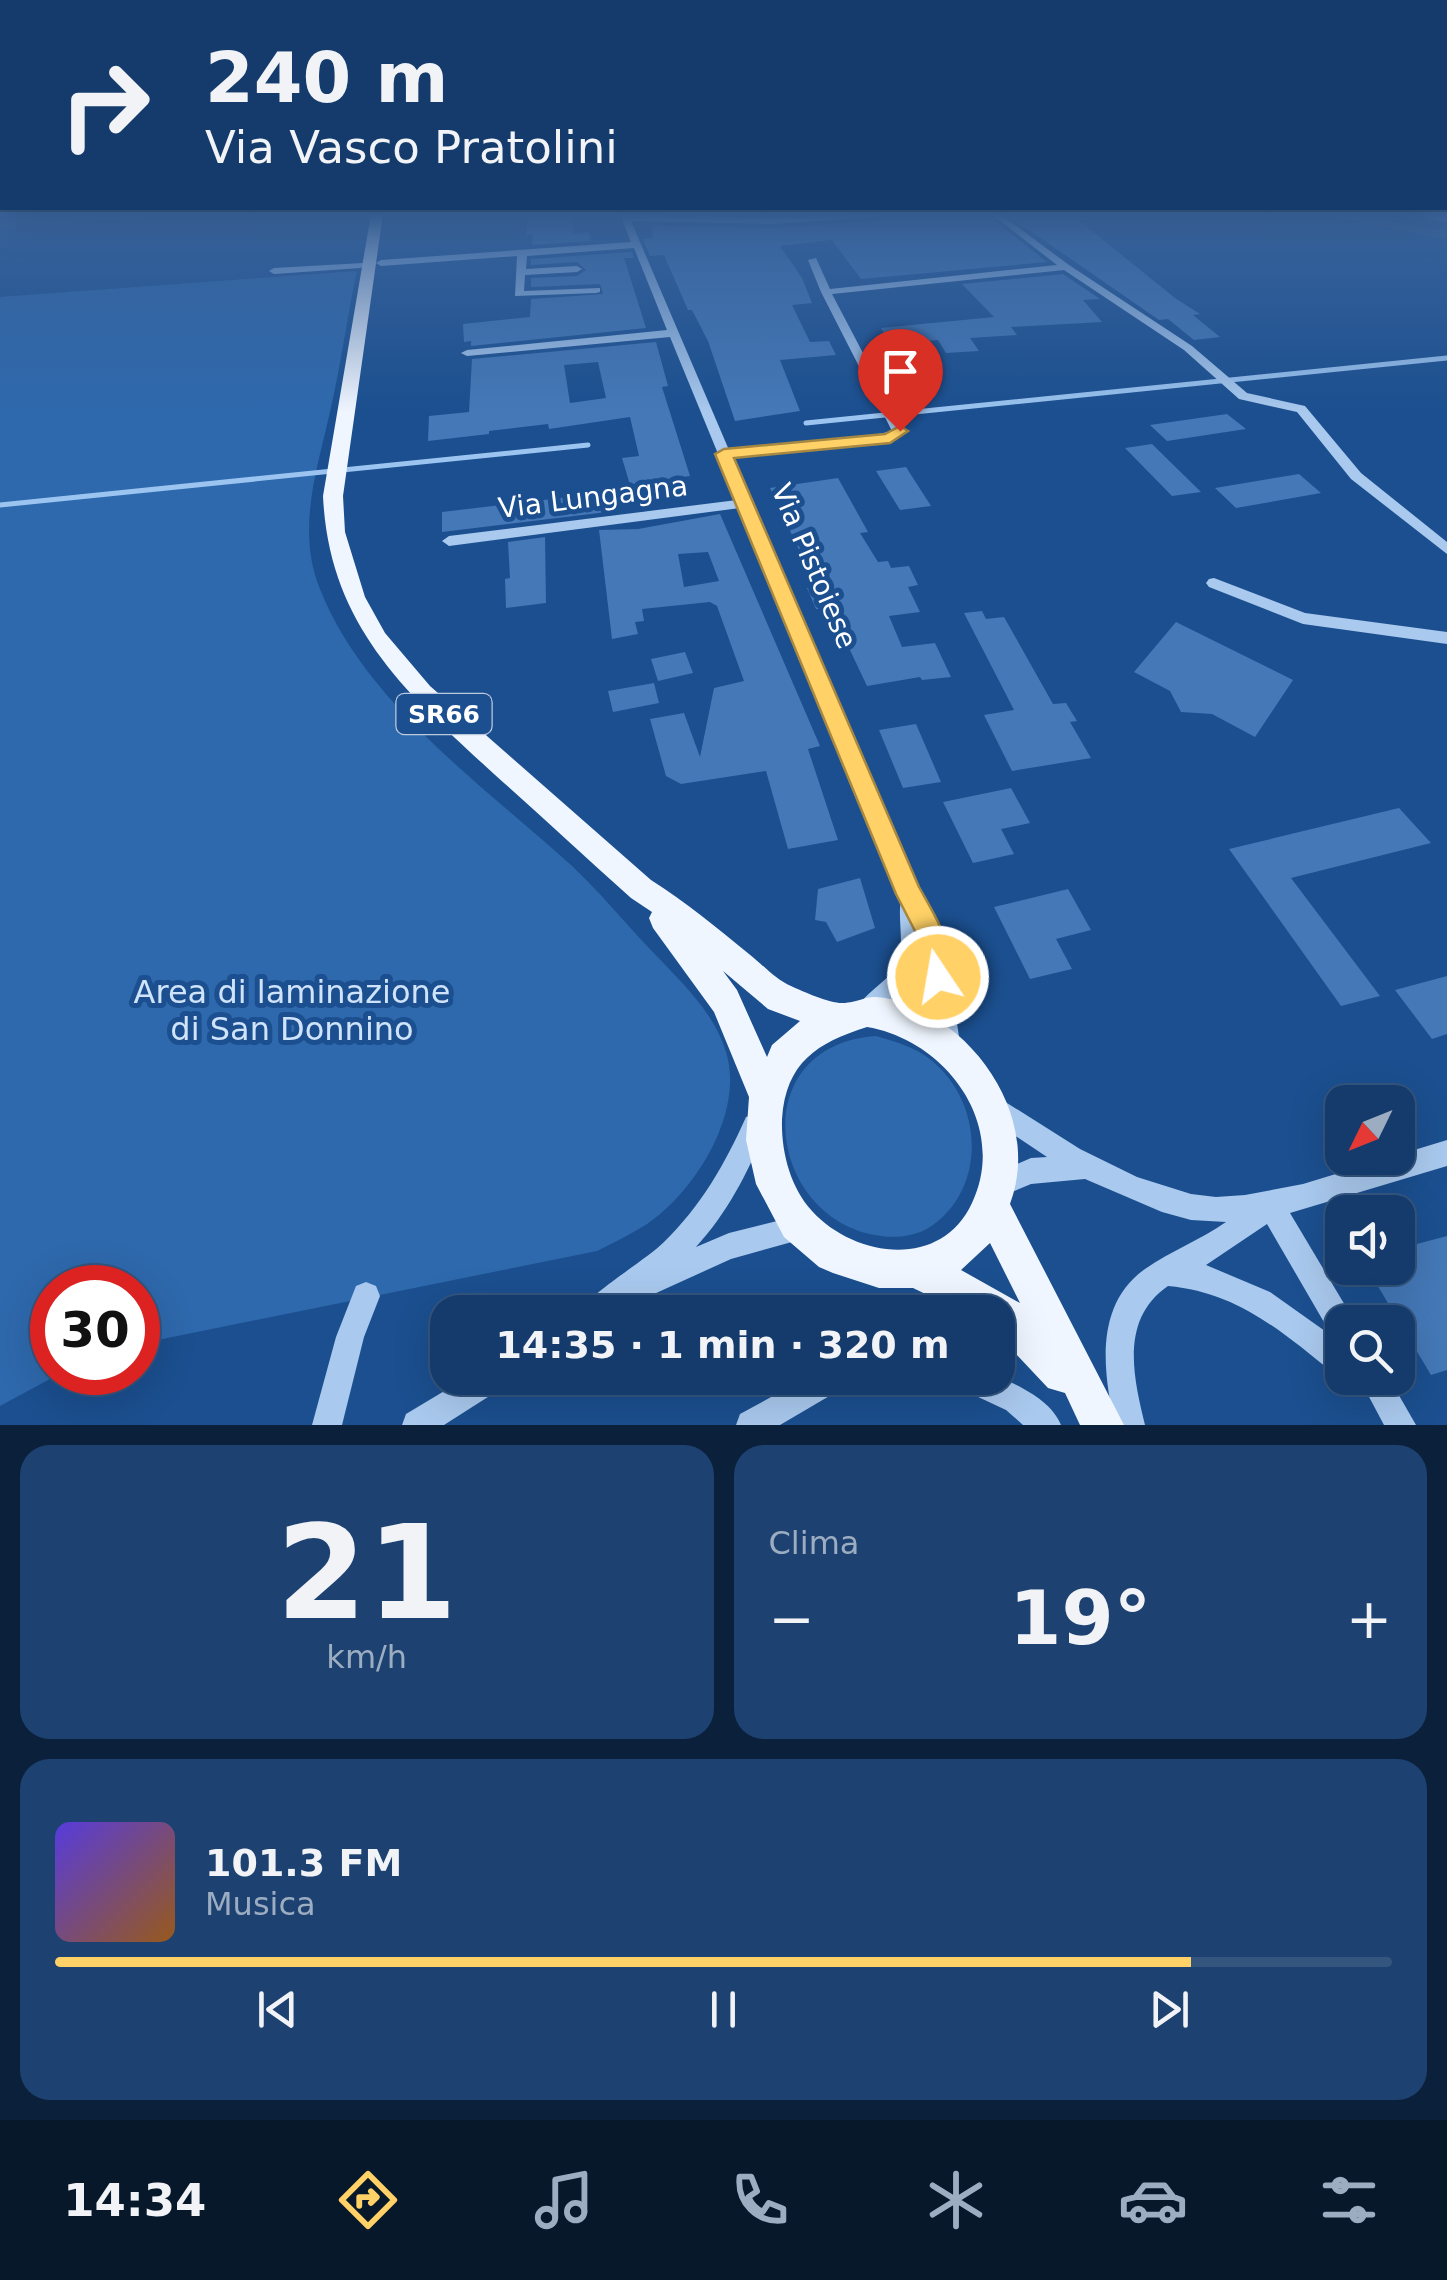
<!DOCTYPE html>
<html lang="it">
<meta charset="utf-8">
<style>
:root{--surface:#143b6b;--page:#1d4271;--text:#f1f3f6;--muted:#9dadc1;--line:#33557e;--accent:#ffd166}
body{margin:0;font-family:"DejaVu Sans",sans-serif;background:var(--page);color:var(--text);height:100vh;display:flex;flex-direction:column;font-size:38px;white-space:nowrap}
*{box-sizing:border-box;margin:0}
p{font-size:32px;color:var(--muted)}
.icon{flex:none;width:55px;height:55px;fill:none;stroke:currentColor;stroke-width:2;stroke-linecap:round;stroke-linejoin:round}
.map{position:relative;height:1425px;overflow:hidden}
.side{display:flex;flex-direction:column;gap:20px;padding:20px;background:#0b203b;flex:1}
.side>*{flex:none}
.banner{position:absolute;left:0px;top:0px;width:1448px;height:210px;box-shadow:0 10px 40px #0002,0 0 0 2px var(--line);background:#143b6b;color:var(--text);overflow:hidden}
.needle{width:65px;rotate:227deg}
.buttons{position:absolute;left:1325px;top:1085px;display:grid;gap:20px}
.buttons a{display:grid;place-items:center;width:90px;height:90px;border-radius:20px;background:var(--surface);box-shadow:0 10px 40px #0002,0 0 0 2px var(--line);font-size:50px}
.speed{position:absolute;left:30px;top:1265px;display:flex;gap:20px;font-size:50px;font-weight:700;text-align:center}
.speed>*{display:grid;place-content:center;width:130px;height:130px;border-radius:50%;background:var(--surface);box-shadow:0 10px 40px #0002,0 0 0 2px var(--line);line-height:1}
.speed .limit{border:15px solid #d22;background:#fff;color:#111}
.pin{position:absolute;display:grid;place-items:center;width:85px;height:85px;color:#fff;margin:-102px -42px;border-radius:50% 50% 50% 0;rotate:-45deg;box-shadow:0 0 10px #0007}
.pin .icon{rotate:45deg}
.me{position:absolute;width:110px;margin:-55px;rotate:348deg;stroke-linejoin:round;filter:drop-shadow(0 0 8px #0008)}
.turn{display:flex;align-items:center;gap:35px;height:210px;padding:0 40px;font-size:45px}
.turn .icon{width:130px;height:130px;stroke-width:2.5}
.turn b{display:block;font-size:70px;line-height:85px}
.big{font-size:75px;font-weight:700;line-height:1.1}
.side .widget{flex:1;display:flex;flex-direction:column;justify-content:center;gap:15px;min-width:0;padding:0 35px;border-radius:30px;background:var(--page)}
.side .dial{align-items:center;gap:0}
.dial b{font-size:130px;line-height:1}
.song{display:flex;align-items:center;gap:30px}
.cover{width:120px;height:120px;border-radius:15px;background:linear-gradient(135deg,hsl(250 70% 55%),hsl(30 70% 35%))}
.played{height:10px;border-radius:5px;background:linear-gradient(90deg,var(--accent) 85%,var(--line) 85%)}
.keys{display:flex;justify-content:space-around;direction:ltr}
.heat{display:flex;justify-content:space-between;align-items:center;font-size:55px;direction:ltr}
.side .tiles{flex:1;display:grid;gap:20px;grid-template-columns:1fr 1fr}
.widget:last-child{grid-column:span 2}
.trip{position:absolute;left:430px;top:1295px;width:585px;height:100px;border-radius:30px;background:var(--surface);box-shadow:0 10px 40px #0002,0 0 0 2px var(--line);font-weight:700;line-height:100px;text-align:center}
.tabs{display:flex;height:160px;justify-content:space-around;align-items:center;background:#08182b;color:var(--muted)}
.tabs .icon{width:70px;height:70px}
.tabs .selected{color:var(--accent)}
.tabs b{font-size:45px;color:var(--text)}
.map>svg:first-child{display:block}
.green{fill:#2e69ad}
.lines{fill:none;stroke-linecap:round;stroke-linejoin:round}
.stream-far1{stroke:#9cc4f0;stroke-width:4}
.stream{stroke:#9cc4f0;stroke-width:5}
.canal{fill:#3c6290;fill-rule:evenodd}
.building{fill:#4478b7;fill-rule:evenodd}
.minor{fill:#a9c9ee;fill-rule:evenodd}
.major{fill:#f0f6ff;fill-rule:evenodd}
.route{fill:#ffd166;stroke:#a68842;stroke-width:2.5}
.labels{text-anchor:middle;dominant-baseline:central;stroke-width:10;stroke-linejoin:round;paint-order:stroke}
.shield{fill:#1b4f8f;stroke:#bbcadd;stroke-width:2.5}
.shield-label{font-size:25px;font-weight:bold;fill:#fff}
.street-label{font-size:28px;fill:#fff;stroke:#1b4f8f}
.near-park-label{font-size:32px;fill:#cfe3fa;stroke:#1b4f8f}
</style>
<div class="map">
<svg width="1447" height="1425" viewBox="0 0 1447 1425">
<rect width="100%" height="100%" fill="#1b4f8f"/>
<g class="green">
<path d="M357 271C347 317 341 365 330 412 317 470 296 530 320 589 365 703 485 787 572 866 600 892 624 922 650 949 678 979 714 1011 726 1052 745 1113 694 1194 644 1226 629 1235 613 1243 597 1251L138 1344V1288H52V1372L61 1373 0 1406V297Z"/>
<path d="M876 1036C896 1042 915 1047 931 1060 983 1102 987 1186 933 1225 916 1237 895 1239 875 1235 766 1215 745 1045 876 1036Z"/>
</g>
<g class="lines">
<polyline class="stream-far1" points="1418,214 1447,220"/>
<g class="stream">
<polyline points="806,423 1447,358"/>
<polyline points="0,505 588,445"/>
</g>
<g class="canal">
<polygon points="99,214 152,214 146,217 0,228 0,220"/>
<polygon points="1322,214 1346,214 1447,231 1447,239"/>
</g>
</g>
<g class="building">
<polygon points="528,214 571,214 574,234 589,232 591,241 532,245 533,234 526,235"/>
<polygon points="902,214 987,214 1047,262 861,279 832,240 780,246 802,278 812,303 792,305 810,342 829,341 836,355 780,360 800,411 735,421 708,341 692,310 688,310 664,255 650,256 643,239 653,238 651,225 772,228 876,221 883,215"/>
<polygon points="1006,214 1071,214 1175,298 1200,314 1193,315 1220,337 1194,340 1168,319 1159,320"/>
<polygon points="632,252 634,258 624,258 646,328 471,346 471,341 464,342 463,324 530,317 531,299 603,294 600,284 531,287 531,278 577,276 586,270 577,262 531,265 531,259"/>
<polygon points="1063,274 1100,299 1083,300 1102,322 1011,327 1017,335 970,338 979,351 946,353 938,340 891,344 881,328 994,317 962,284"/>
<path d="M656 342 668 386 662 387 690 476 630 485 622 458 639 456 630 417 549 429 548 424 489 431V434L428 441 429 416 469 412 472 359ZM598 362 606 398 570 403 564 365Z"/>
<polygon points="1227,414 1246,429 1167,441 1150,425"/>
<polygon points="1152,444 1201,492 1172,496 1125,448"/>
<polygon points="906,467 931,506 900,510 876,471"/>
<polygon points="1299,474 1321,493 1236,508 1215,488"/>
<polygon points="838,478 868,532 860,533 878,562 888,561 891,568 909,566 918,585 908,587 920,612 889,616 902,647 935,643 951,677 922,680 920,677 867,686 848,646 838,648 823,609 816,609 807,588 816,586 770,488"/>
<polygon points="610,492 615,511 442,532 442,512"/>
<path d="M720 514 820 746 808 749 838 840 788 849 766 771 681 784 666 776 650 719 684 713 700 757 714 688 744 681 717 606 710 602 642 609 644 621 635 622 638 634 612 639 599 530 638 529ZM708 552 719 581 684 587 678 554Z"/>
<polygon points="545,537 546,603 506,608 505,579 510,578 508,542"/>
<polygon points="982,611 986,619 1004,617 1053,704 1066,703 1077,721 1070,722 1091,758 1012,771 984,715 1014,710 964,613"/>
<polygon points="1176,622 1293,680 1255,737 1212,714 1181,712 1170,691 1134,672"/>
<polygon points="685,652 693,673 658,681 651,659"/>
<polygon points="654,683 659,703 613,712 608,691"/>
<polygon points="916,724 941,782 903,788 879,730"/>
<polygon points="1011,788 1030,823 1001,829 1014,854 973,863 943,802"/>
<polygon points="1399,808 1431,843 1291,878 1380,996 1341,1006 1229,849"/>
<polygon points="860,878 875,928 837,942 826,922 815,920 818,889"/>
<polygon points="1068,889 1091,930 1056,939 1072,969 1030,979 994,907"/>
<polygon points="1447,976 1447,1034 1432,1039 1395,990"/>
<polygon points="1447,1236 1447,1370 1431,1375 1367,1268 1398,1268 1398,1249"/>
</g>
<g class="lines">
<g class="minor">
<path d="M620 214 772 218 880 214 876 217 772 224 631 221 729 450 866 437 892 431 821 292 808 260 816 258 830 289 1057 265 991 214H1000L1069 265 1192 346 1247 393 1305 406 1361 473 1447 542V554L1351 479 1297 412 1239 399 1184 350 1064 270 832 294 905 433 866 445 732 457 918 890 946 946 960 1044 956 1052 948 1056 940 1052 936 1044 923 943C920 975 899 1009 868 1021L860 1018 857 1010C864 992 886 984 896 966 906 946 897 921 901 900L740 508 449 546 442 541 449 536 737 500 670 337 467 356 461 353 467 350 667 330 634 248 527 256 526 269 577 266 582 269 577 272 525 275 524 291 600 288V292L596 293 515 296 517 256 381 266 376 263 381 260 631 242Z"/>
<polygon points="1434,214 1447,214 1447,219 1435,216"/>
<polygon points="363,263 363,267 360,268 274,274 269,271 274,268"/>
<polygon points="1214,578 1305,613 1447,632 1447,644 1303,624 1209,587 1206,583 1209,579"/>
<path d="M996 1096 1080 1149 1137 1177 1191 1194 1216 1197 1245 1195 1303 1184 1447 1140V1166L1290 1213 1355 1322H1342V1340L1332 1336 1342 1344V1376L1332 1372C1280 1330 1236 1292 1168 1286 1120 1319 1133 1376 1145 1425H1115C1103 1372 1094 1305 1145 1269 1171 1251 1200 1240 1226 1222L1191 1220 1162 1212 1085 1179 1031 1184 998 1198 989 1194 985 1185 989 1176 1031 1158 1047 1157 987 1117 984 1108 987 1099ZM1267 1224 1332 1336 1270 1292 1206 1265Z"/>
<path d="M755 1114 764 1117 767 1126C749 1170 729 1211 696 1247L729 1233 801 1215 810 1219 814 1228 810 1237 731 1259 654 1294 641 1296 618 1312H580C587 1295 646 1260 664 1242 701 1206 725 1164 746 1117Z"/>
<polygon points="366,1282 376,1286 380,1296 364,1337 342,1425 312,1425 336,1337 356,1286"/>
<path d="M998 1376C1021 1387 1051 1400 1061 1425H1023L1006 1410 959 1388 955 1378Z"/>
<polygon points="466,1378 506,1378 502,1388 444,1425 402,1425 406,1414"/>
<polygon points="806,1378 847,1378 843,1388 780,1425 736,1425 740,1414"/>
<polygon points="1359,1378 1389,1378 1416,1425 1384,1425"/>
</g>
<path class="major" d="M371 214H383L343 496 345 532 365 597 385 633 430 686 651 880C686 902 717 928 749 954 762 964 776 980 791 986 804 992 829 1003 842 1003 866 1002 864 992 894 1000 975 1022 1042 1119 1010 1204L1124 1425H1080L1065 1393 1048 1388 998 1335V1312H963L913 1288H879L833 1273 819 1267 784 1237 756 1184 746 1140 749 1097 714 1012 653 928 649 918 652 912 631 898C585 857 540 815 494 774 405 692 329 625 323 496ZM723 971 768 1009 800 1021 772 1045 767 1057 737 990ZM867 1027C945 1040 1009 1124 972 1203 941 1270 855 1258 812 1211 790 1187 781 1151 782 1119 786 1062 817 1043 867 1027ZM990 1243 1020 1303 961 1270Z"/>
</g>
<linearGradient id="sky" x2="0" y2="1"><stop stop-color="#0f2b4f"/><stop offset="0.52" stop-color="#39639b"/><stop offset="1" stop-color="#39639b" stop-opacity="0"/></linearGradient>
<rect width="1447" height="413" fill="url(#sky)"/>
<path class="route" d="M900 426 908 431 890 443 734 458 919 887C934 914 961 955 948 987L938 991 928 987 917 935 896 894 715 454 724 449 885 434Z"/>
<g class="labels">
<rect class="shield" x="396.5" y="694" width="95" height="40" rx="8"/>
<g class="shield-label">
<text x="444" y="714">SR66</text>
</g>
<g class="street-label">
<text transform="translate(593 497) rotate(-7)">Via Lungagna</text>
<text transform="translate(814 566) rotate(67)">Via Pistoiese</text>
</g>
<g class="near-park-label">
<text x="292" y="992">Area di laminazione<tspan x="292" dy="37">di San Donnino</tspan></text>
</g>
</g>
</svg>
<div class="buttons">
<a><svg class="needle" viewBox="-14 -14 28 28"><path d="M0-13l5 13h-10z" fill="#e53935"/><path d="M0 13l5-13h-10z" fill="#9dadc1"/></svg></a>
<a><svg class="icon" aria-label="sound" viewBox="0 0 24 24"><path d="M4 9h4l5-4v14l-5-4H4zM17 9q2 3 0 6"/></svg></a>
<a><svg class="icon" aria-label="search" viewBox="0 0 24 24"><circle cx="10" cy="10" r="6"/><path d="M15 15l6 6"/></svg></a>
</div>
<div class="speed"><div class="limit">30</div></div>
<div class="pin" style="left:900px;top:431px;background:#d93025"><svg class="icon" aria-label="arrive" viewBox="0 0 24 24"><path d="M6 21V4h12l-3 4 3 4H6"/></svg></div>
<svg class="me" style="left:938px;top:977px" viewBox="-20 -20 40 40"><circle r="17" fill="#ffd166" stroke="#fff" stroke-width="3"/><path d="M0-11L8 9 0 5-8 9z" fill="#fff"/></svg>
<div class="trip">14:35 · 1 min · 320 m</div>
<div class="banner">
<div class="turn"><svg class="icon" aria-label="right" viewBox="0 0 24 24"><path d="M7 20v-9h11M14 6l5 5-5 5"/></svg><div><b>240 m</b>Via Vasco Pratolini</div></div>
</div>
</div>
<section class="side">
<div class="tiles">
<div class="widget dial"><b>21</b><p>km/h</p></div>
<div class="widget"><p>Clima</p>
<div class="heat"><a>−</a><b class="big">19°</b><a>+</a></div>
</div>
<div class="widget">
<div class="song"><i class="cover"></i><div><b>101.3 FM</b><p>Musica</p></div></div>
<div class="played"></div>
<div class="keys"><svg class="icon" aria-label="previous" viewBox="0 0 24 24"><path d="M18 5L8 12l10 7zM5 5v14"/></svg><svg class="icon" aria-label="pause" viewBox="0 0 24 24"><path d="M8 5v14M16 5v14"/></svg><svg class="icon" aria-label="next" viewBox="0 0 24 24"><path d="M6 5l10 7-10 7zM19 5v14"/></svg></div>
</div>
</div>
</section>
<nav class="tabs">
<b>14:34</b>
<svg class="icon selected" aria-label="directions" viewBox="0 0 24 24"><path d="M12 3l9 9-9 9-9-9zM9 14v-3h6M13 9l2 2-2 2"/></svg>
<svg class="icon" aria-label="music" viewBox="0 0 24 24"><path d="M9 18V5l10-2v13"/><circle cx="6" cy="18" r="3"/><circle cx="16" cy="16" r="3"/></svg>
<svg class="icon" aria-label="phone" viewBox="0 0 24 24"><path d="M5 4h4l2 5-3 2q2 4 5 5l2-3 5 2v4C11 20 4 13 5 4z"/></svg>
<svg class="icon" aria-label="climate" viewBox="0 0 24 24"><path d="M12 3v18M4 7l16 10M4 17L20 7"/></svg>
<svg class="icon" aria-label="car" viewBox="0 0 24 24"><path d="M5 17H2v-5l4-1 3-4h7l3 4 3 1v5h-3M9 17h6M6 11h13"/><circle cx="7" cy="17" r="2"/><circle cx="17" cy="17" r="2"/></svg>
<svg class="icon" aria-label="filters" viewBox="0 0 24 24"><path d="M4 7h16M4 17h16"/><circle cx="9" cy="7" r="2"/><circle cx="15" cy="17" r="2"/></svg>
</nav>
